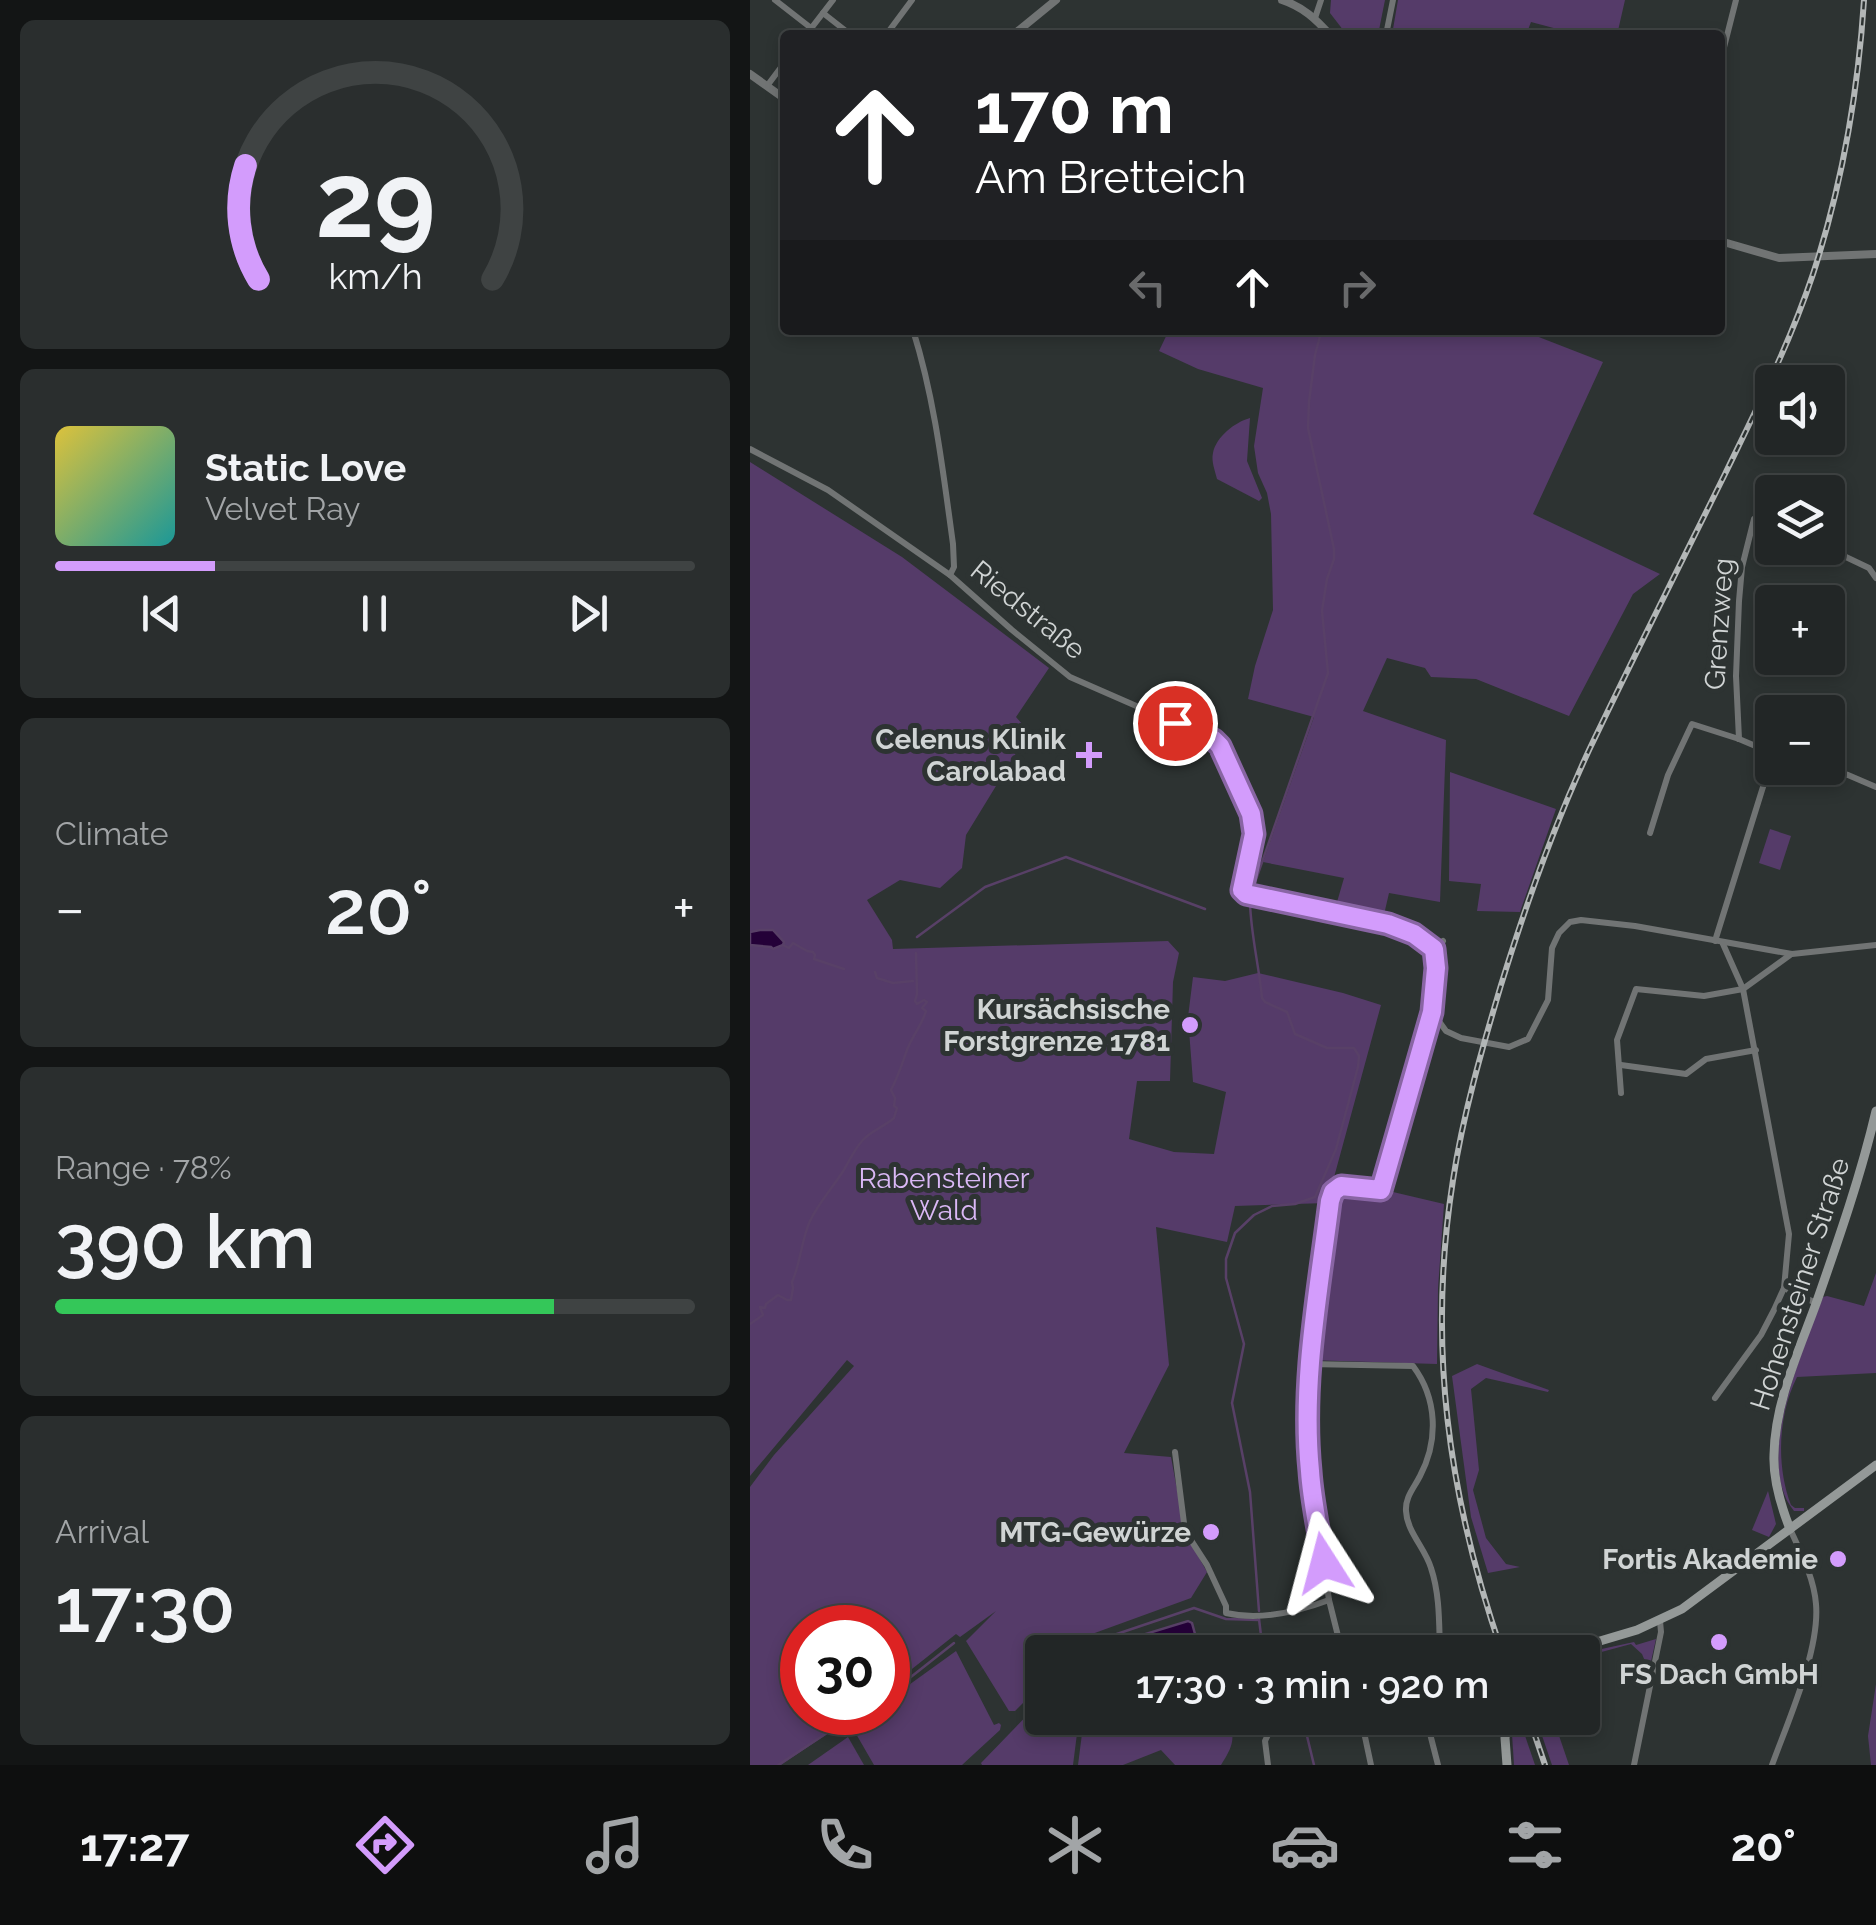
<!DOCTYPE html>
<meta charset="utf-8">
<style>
:root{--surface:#222626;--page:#2a2e2e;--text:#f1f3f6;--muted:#a2a5a7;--line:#3f4343;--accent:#d39cfc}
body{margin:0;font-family:Raleway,sans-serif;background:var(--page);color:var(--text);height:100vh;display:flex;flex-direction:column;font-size:38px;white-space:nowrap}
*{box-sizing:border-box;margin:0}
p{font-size:32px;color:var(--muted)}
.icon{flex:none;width:55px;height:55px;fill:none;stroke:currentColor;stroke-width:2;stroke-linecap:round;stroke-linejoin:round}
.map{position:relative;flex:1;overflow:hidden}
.drawer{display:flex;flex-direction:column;gap:20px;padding:20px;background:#131515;width:750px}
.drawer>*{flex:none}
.guide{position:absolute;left:30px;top:30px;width:945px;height:305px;border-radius:10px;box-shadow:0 5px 15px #0003,0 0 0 2px var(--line);background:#202124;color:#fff;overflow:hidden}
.tools{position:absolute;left:1005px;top:365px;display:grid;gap:20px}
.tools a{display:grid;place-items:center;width:90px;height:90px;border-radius:10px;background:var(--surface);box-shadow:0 5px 15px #0003,0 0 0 2px var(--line);font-size:50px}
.speed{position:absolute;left:30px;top:1605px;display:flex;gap:20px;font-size:50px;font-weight:700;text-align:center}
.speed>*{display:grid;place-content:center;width:130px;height:130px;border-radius:50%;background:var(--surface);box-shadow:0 5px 15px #0003,0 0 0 2px var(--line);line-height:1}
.speed .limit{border:15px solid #d22;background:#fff;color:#111}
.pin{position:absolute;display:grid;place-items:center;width:85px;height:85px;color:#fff;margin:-42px;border:5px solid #fff;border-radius:50%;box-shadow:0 2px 10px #0007}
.me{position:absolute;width:110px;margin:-55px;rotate:351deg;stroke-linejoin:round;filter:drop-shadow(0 0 8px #0008)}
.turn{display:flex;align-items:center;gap:35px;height:210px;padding:0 30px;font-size:45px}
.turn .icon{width:130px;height:130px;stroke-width:2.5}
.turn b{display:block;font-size:70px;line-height:85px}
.lanes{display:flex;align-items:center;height:95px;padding:0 30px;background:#0003;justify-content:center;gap:50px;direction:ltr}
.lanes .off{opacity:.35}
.big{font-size:75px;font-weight:600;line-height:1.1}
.drawer .tile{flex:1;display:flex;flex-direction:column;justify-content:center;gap:15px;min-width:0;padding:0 35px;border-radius:15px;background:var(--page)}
.drawer .dial{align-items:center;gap:0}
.dial svg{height:260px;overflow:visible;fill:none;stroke:var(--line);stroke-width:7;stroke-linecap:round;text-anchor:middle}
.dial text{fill:var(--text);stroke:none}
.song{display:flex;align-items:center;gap:30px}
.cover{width:120px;height:120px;border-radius:15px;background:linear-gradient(135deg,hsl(50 70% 55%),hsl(180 70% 35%))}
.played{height:10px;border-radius:5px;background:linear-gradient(90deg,var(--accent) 25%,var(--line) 25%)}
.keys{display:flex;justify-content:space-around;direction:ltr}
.heat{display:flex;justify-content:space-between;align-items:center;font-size:55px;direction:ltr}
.charge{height:15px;border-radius:8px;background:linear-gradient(90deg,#34c759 78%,var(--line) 0)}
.trip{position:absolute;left:275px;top:1635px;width:575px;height:100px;border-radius:10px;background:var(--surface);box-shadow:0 5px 15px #0003,0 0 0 2px var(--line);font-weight:600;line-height:100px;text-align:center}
.tabs{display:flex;height:160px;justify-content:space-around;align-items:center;background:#0e0f0f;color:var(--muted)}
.tabs .icon{width:70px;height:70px}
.tabs .current{color:var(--accent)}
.tabs b{font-size:45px;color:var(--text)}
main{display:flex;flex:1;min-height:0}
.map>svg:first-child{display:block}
.green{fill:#553b69}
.water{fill:#240138;stroke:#584067;stroke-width:2.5}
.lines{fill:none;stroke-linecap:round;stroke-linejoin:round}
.stream{stroke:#584067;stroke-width:2.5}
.minor{stroke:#717474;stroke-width:6}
.tertiary{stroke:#717474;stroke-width:8}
.secondary{stroke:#949998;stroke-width:9}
.rail-casing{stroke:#b3b7b7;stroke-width:6}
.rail{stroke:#2d3332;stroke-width:2.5;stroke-dasharray:8;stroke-linecap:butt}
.route-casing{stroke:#8965a4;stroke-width:25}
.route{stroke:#d39cfc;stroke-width:18}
.poi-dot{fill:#d39cfc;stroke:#2d3332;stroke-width:4}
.labels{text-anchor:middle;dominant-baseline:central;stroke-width:10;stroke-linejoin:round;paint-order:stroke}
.street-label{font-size:28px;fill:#d0d4d4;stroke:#2d3332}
.poi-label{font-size:28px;font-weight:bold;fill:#d0d4d4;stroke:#2d3332;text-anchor:end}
.park-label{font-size:28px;fill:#dab8f6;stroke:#2d3332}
</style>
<main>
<section class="drawer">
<div class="tile dial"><svg viewBox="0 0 100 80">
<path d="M14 69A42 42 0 1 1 86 69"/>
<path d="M14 69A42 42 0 0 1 10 34" stroke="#d39cfc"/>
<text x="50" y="56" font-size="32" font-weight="700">29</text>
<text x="50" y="72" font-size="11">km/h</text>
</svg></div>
<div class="tile">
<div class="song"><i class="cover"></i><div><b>Static Love</b><p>Velvet Ray</p></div></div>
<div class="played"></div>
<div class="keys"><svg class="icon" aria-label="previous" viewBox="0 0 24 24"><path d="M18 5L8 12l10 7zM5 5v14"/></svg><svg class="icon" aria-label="pause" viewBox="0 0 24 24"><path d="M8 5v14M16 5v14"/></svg><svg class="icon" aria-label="next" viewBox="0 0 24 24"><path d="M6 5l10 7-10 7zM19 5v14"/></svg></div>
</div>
<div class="tile"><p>Climate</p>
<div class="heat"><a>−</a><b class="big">20°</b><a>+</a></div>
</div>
<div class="tile"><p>Range · 78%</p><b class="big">390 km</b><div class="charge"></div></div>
<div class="tile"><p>Arrival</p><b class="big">17:30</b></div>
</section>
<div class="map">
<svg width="1126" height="1765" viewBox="0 0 1126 1765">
<rect width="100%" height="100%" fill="#2d3332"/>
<g class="green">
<polygon points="581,0 635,0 628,35 597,35 580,13"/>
<polygon points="648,0 875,0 867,35 830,35 781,22 776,35 642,35"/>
<polygon points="419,330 771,330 853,362 783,514 910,574 883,594 819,716 726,679 681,677 675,668 637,658 613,711 696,740 690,902 639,893 633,919 585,909 594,878 513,862 564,717 498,699 505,666 523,610 521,514 517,493 508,473 504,446 513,388 448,369 409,351"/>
<path d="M500 418 497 461 512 498 509 501 467 479C465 471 461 461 463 453 466 437 485 422 500 418Z"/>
<polygon points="0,462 152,557 299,668 266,717 279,732 216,835 212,868 190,888 150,880 117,900 142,940 143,949 418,941 429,953 423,982 420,1081 387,1081 379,1139 424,1152 464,1154 476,1092 443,1082 438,1017 443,977 475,981 508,973 593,993 631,1005 583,1181 626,1188 694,1204 688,1289 687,1364 557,1360 577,1203 485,1206 477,1242 406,1227 419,1365 374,1453 421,1457 435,1533 457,1572 441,1598 342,1634 324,1652 292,1652 292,1684 265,1711 259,1711 216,1641 246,1611 210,1637 206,1634 138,1688 138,1628 52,1628 52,1712 138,1712 138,1700 206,1651 244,1725 249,1723 251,1725 250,1730 212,1765 124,1765 98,1720 31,1765 0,1765 0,1487 24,1455 104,1366 97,1360 0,1476 0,945 21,947 34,942 23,930 0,932"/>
<polygon points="700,772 806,809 770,912 727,911 731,884 699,881"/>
<polygon points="1020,829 1041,836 1030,870 1009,863"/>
<path d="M1126 1273V1373L1047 1377C1028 1415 1026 1466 1041 1505L1045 1508H1054V1511H1044C1003 1462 1053 1350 1073 1297L1077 1296 1114 1306Z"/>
<polygon points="727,1364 799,1390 798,1392 736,1378 721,1389 729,1470 723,1490 736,1538 756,1564 770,1567 738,1573 721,1517 702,1376"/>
<polygon points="1018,1491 1026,1524 1019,1537 1002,1530"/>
<polygon points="906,1639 900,1666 897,1666 892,1654 881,1644 833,1657 833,1653 884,1642 886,1645"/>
<polygon points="1126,1684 1126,1765 1121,1765 1118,1736"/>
<polygon points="292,1700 292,1718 329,1718 323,1765 232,1765 231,1763"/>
<path d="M334 1718H406L410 1729 420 1722 425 1729C430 1729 433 1725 437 1723 448 1718 461 1724 472 1728L469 1718H478C486 1739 483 1746 471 1765H425L411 1750 373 1765H328Z"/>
<polygon points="766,1718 769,1718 785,1765 764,1765 762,1734"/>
<polygon points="786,1718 803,1718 819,1765 802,1765"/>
<polygon points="98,1737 114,1765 58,1765"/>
</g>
<g class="water">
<polygon points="10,930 23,930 34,942 33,945 23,949 21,947 0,945 0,932"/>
<polygon points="438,1621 442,1623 450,1652 379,1652 375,1644 379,1639"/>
<polygon points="406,1718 469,1718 472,1728 462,1728 457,1722 450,1721 447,1724 438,1723 434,1728 425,1729 420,1723 415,1731 410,1729"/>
</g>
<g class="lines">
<g class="stream">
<polyline points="503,888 578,673 572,611 577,579 584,559 584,549 558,428 559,402 565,355 570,336 576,330"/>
<path d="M500 903C501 935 509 966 512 998L515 1002 537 1012 545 1034 577 1048H604L609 1056 608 1067 586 1149 565 1197 545 1204 522 1206 504 1215 485 1233 476 1259V1278L494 1344 482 1403 500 1492 509 1611"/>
<polyline points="167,937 235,887 316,857 455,909"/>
<polyline points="33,945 39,948 43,943 57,951 63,952 65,955 64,959 94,969"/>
<polyline points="125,972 127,978 143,983 163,981"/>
<path d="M0 1324 13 1315 10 1307 15 1308 16 1304 28 1295 37 1300H41L43 1288 42 1282C51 1262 51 1241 60 1221 69 1202 85 1185 95 1168 100 1159 105 1149 112 1141 120 1131 134 1127 144 1118L147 1108 144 1106 145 1098 141 1090C148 1077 152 1064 157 1050 162 1036 172 1025 176 1011L172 1008 177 1002 174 1000 167 1004 165 1001 167 994 166 953"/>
<polyline points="509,1619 513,1652"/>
<polyline points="347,1646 352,1639 444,1608 476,1619 509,1620"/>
<polyline points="138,1695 204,1643"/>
<polyline points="549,1718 557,1736 564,1765"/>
<polyline points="28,1765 109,1712"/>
</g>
<g class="minor">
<polyline points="25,0 61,28"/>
<polyline points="73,13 101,35"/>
<polyline points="565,18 571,0"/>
<polyline points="56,35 83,0"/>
<polyline points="136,35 162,0"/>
<polyline points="636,35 643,0"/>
<polyline points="970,63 986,0"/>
<polyline points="17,86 35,62"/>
<path d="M163 330C185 400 193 472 203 544L204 567 200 575"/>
<path d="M0 449 78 490 200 575 262 630 320 677 464 740 471 746C483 772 507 814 504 843 502 859 496 875 492 890L495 894 638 924 664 934 684 949 686 968 682 1012 631 1189 591 1185 583 1192 580 1201 559 1364V1461L579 1600 592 1652"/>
<polyline points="1077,548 1119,568 1126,578"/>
<polyline points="989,739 986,676 989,601 992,567 1004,519 1008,516 1022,521"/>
<polyline points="1071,768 1098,775 1126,787"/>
<polyline points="900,833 918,775 942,724 989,739 1022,753"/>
<polyline points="965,941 1022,758"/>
<polyline points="684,949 693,941"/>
<polyline points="683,1013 696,1031 711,1038 759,1047 778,1039 798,1000 802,948 809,933 820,922 831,920 885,926 1042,954 1126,945"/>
<polyline points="871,1065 936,1074 956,1059 1006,1050"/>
<polyline points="871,1093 867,1040 886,989 954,996 993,989 1040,955"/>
<polyline points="1034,1288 1066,1303"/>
<path d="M559 1364 663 1366C687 1398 689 1440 670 1476 664 1488 655 1497 656 1511 657 1532 675 1548 681 1568 690 1595 689 1624 690 1652"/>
<polyline points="965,1398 1011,1335 1024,1310 1034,1288 1039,1234 993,989 973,944"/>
<path d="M425 1452 435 1531 457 1565 476 1606V1613C511 1621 547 1612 579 1600"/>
<polyline points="611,1718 621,1765"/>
<polyline points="676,1718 688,1765"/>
<polyline points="740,1718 745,1722 756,1726"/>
<polyline points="518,1765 515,1741 526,1718"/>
<polyline points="884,1765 911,1632 910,1621"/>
<path d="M1022 1765C1038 1721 1070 1650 1066 1604 1064 1578 1051 1553 1040 1529"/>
</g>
<g class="tertiary">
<path d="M532 0C553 7 566 19 580 35"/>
<polyline points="263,35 306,0"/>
<polyline points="0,74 35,99"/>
<polyline points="970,241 1029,258 1126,254"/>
</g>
<g class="secondary">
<path d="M1040 1529C1031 1506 1023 1480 1024 1455 1025 1401 1049 1351 1067 1301 1089 1238 1111 1175 1126 1111"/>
<polyline points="813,1652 887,1630 932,1609 1126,1465"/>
<polyline points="757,1765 755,1738 758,1718"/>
</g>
<defs>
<g id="rail">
<path d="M752 1652C698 1496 677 1345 703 1180 713 1114 732 1049 751 985 776 904 804 825 840 748 884 656 930 565 975 474 1007 408 1040 343 1063 274 1092 185 1108 93 1114 0"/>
<polyline points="779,1718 795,1765"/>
</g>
</defs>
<use href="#rail" class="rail-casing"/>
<use href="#rail" class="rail"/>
</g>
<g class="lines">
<defs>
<path id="route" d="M425 723 464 740 470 746 501 814 504 834 492 890 496 894 638 924 664 934 684 949 686 968 682 1012 631 1190 591 1186 583 1192 580 1201C569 1290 551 1381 560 1471 562 1502 569 1532 574 1563"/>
</defs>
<use href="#route" class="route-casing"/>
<use href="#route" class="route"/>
</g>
<g class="poi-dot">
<path d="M334 740h10v10h10v10h-10v10h-10v-10h-10v-10h10z"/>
<circle cx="440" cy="1025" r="10"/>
<circle cx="461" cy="1532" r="10"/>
<circle cx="1088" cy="1559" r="10"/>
<circle cx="969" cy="1642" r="10"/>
</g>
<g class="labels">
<g class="street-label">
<text transform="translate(278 610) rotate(39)">Riedstraße</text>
<text transform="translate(969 624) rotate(-86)">Grenzweg</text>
<text transform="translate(1050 1284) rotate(-72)">Hohensteiner Straße</text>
</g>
<g class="poi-label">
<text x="316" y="739">Celenus Klinik<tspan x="316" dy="32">Carolabad</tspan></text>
<text x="420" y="1009">Kursächsische<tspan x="420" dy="32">Forstgrenze 1781</tspan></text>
<text x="441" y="1532">MTG-Gewürze</text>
<text x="1068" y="1559">Fortis Akademie</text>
<text x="969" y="1674" text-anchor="middle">FS Dach GmbH</text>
</g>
<g class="park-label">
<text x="194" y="1178">Rabensteiner<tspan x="194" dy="32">Wald</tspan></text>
</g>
</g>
</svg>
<div class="tools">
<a><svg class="icon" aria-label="sound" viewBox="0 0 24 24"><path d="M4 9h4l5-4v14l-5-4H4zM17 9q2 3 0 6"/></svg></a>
<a><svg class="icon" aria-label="layers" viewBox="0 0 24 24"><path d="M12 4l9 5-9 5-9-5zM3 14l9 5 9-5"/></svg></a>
<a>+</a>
<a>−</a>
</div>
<div class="speed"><div class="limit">30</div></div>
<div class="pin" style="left:425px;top:723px;background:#d93025"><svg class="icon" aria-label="arrive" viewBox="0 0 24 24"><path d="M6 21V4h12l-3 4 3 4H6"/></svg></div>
<svg class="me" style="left:574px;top:1563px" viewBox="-20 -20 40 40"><path d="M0-17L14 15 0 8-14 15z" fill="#d39cfc" stroke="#fff" stroke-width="4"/></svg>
<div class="trip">17:30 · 3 min · 920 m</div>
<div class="guide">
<div class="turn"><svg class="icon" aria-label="ahead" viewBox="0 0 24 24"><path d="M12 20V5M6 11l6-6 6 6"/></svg><div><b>170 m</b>Am Bretteich</div></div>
<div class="lanes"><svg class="icon off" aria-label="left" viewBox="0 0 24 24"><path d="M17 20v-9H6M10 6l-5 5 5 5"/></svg><svg class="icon" aria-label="ahead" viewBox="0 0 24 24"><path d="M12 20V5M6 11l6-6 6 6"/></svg><svg class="icon off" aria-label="right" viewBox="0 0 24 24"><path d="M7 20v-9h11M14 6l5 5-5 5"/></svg></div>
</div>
</div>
</main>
<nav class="tabs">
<b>17:27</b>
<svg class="icon current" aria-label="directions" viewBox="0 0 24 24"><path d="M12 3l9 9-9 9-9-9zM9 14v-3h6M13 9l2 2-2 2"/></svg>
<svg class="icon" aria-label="music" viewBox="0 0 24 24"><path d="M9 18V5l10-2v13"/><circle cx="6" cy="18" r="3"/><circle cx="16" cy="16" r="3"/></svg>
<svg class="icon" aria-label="phone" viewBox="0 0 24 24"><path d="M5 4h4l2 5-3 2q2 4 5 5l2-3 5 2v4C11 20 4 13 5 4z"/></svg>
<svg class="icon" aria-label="climate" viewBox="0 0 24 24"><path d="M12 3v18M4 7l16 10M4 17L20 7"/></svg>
<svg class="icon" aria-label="car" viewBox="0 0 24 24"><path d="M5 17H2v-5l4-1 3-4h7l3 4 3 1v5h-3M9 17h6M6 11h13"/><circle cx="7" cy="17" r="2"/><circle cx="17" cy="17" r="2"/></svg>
<svg class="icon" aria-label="filters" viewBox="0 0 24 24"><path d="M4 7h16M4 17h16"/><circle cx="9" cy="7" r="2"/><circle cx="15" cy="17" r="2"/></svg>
<b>20°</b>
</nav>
